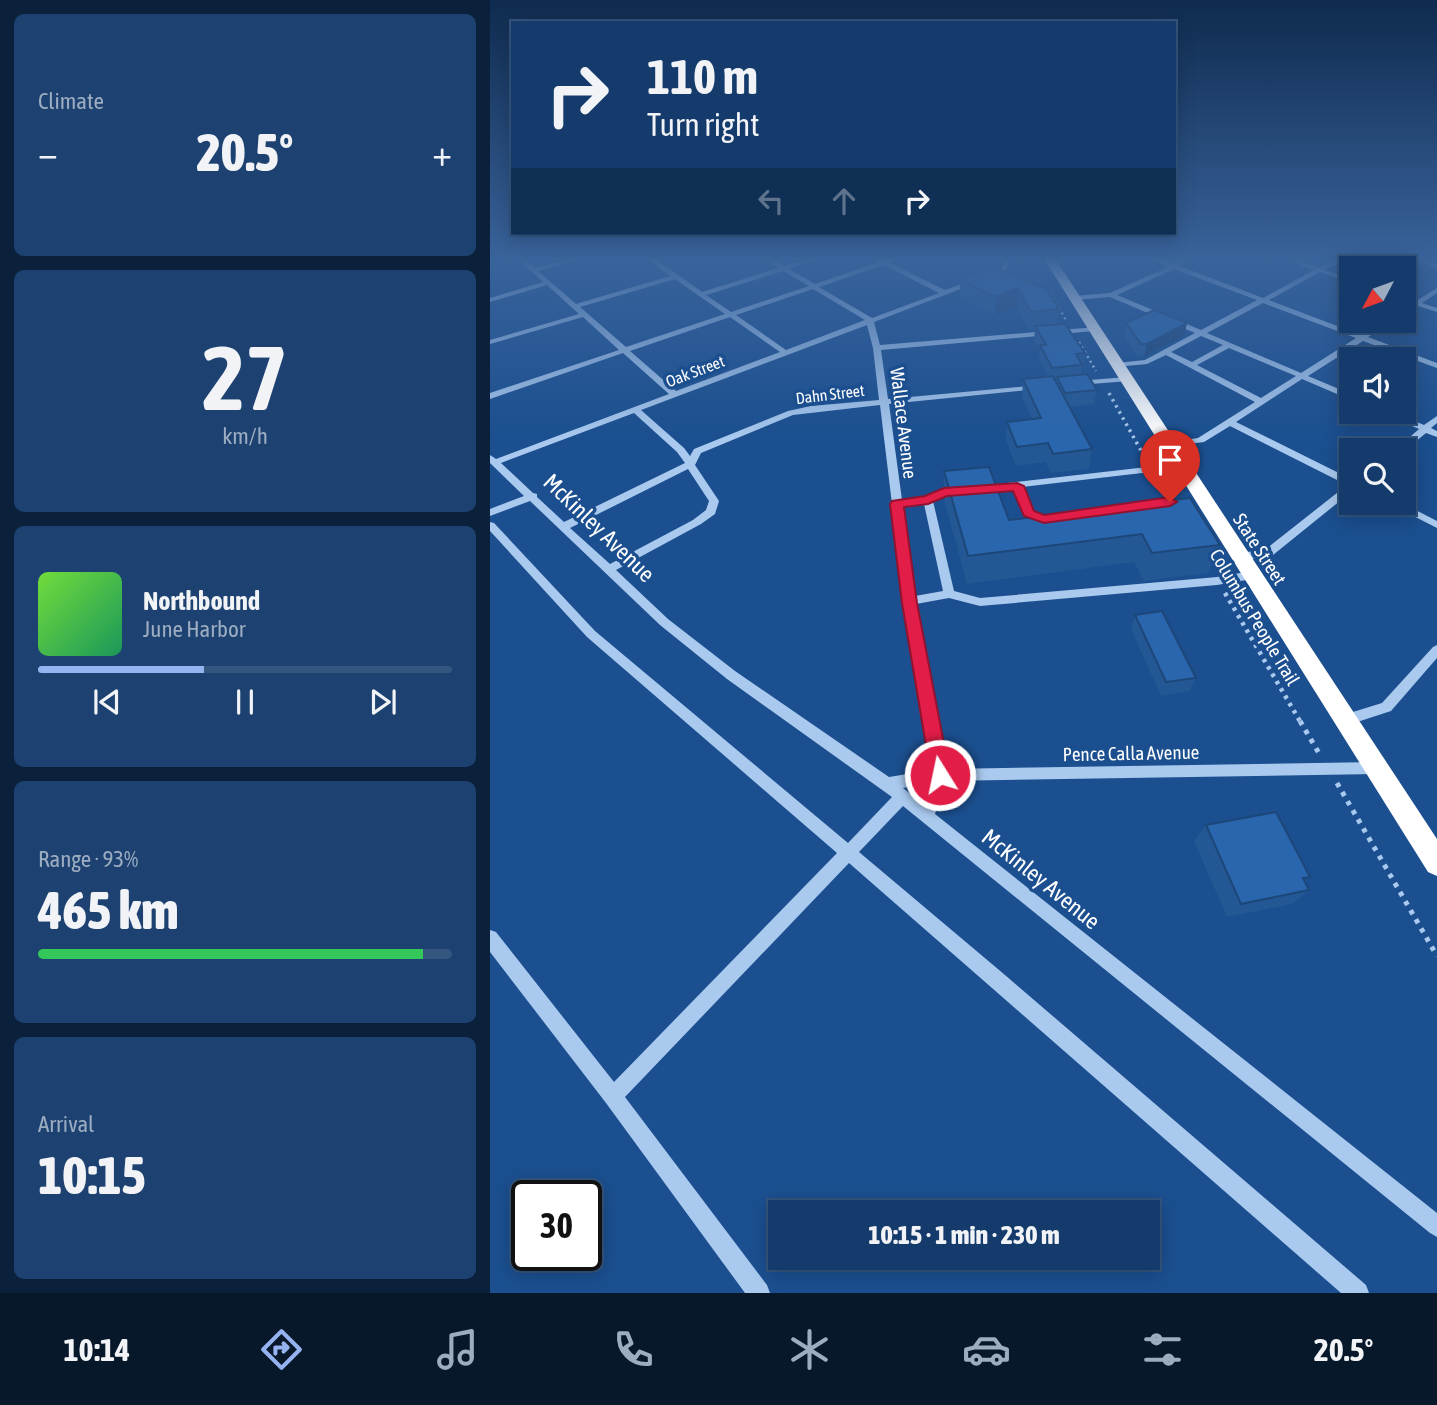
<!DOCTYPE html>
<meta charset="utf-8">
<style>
:root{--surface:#143b6b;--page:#1d4271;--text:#f1f3f6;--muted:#9dadc1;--line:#33557e;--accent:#95b2f1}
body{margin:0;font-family:"Asap Condensed",sans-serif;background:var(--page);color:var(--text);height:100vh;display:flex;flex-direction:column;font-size:26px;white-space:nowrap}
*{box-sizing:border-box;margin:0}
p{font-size:23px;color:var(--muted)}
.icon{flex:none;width:38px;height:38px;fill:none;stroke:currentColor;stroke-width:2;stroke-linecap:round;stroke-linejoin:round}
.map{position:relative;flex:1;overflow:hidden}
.side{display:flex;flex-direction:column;gap:14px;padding:14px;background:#0b203b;width:490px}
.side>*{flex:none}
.hud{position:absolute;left:21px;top:21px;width:665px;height:214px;border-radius:0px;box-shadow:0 4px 18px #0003,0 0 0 2px var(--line);background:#143b6b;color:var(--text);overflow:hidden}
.needle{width:46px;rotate:229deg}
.buttons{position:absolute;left:849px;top:256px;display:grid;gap:14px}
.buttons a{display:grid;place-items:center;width:77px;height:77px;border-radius:0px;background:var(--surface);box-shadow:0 4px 18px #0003,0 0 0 2px var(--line);font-size:35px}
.speed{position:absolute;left:21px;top:1180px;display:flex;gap:14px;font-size:35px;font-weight:700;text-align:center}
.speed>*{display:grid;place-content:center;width:91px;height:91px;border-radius:50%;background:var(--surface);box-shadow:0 4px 18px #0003,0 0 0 2px var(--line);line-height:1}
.speed .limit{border:4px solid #111;border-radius:10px;background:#fff;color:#111}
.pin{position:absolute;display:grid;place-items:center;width:60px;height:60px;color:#fff;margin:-72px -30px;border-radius:50% 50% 50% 0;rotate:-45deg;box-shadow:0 0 7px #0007}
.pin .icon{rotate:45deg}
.me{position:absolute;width:77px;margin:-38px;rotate:350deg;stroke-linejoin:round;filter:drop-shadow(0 0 5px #0008)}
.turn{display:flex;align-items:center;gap:24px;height:147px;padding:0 21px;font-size:32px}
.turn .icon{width:91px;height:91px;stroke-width:2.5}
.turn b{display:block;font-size:49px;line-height:60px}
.lanes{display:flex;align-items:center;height:66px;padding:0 21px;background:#0003;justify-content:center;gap:35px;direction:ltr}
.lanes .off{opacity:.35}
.big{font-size:52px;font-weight:800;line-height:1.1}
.side .card{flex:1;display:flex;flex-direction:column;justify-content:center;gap:10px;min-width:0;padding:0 24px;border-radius:10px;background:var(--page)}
.side .dial{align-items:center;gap:0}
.dial b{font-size:91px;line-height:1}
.song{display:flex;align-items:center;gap:21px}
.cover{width:84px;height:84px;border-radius:10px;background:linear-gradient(135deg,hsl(100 70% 55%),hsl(150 70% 35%))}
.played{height:7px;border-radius:4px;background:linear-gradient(90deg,var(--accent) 40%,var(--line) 40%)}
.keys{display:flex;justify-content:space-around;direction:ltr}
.heat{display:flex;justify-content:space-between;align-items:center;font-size:38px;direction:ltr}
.charge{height:10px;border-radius:5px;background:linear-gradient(90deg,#34c759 93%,var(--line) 0)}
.trip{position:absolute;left:278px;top:1200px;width:392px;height:70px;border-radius:0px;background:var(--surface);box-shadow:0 4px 18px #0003,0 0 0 2px var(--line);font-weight:800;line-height:70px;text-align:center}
.tabs{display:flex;height:112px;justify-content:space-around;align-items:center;background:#08182b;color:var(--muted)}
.tabs .icon{width:49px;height:49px}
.tabs .current{color:var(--accent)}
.tabs b{font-size:32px;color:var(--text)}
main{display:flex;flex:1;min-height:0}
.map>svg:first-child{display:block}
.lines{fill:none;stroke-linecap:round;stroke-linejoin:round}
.path-far3{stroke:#a9c9ee;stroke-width:2.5;stroke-dasharray:2 3.5;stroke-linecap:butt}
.path-far2{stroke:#a9c9ee;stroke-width:3.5;stroke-dasharray:2.5 4.5;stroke-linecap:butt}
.path-far1{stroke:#a9c9ee;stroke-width:4.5;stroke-dasharray:3.5 5;stroke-linecap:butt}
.path{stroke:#a9c9ee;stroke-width:5;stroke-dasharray:4.5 6;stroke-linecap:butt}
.minor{fill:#a9c9ee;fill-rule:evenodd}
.highway{fill:#fff;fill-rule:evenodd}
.wall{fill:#245895}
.shaded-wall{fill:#1d4779}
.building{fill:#2a66ad;stroke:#1d4779;stroke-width:2}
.route{fill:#e11d48;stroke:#92132f;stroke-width:2}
.labels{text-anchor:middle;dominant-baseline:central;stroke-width:7;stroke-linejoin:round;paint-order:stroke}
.far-street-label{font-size:16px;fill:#fff;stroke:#1b4f8f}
.street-label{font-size:19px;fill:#fff;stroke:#1b4f8f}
.near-street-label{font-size:23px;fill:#fff;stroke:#1b4f8f}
</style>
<main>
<section class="side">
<div class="card"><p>Climate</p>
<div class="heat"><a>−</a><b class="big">20.5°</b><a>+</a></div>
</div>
<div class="card dial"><b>27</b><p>km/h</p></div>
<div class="card">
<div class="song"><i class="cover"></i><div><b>Northbound</b><p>June Harbor</p></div></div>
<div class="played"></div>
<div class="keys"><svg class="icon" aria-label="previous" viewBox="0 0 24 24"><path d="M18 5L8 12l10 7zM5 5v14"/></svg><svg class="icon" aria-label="pause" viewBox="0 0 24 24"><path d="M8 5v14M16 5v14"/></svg><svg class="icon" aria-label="next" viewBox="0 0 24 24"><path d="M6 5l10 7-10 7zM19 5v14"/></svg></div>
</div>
<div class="card"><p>Range · 93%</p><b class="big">465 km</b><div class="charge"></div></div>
<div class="card"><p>Arrival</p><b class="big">10:15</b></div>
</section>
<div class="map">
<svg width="947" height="1293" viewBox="0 0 947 1293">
<rect width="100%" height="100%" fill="#1b4f8f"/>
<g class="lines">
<g class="path-far3">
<polyline points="560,294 576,320"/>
<polyline points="589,342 606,371"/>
</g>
<g class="path-far2">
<polyline points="619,393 654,456"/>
<polyline points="669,482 682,505"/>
</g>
<polyline class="path-far1" points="735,593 811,723"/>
<g class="path">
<polyline points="810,721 830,755"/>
<polyline points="847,783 947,956"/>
</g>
<g class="minor">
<path d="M26 257H33L45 268 87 257H99L48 271 86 304 180 276 155 257H163L212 292 288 268 272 257H280L294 266 322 257H333L299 269 325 284 389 262 380 257H389L395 260 404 257H414L400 263 455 290 510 270 514 264 505 257H513L520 263 515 272 384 322 390 345 607 327V331H604L391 350 398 399 549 385 553 387 549 389 399 404 412 500C419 499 428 499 436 497 449 493 462 482 475 491L470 494 456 495 443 501 464 591 490 598 727 577 762 571 768 575 762 579 727 585 490 606 459 598 426 604 456 769 886 762 891 764 893 768 891 772 886 774 455 781 445 814 947 1213V1237L940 1233 413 806 369 852 515 975 876 1285 879 1293H851L359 863 135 1097 277 1285 280 1293H255L116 1103 0 952V930L6 932 124 1082 347 853 97 637 0 531V522L4 523 105 631 358 843 402 797 237 679 170 625 40 501 0 516V509L34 496 0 463V455L6 459 179 394 133 353 0 399V393L129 350 93 317 0 344V340L89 314 57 285 0 302V298L53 282ZM394 265 449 293 382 318 329 287ZM293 271 319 286 241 312 216 295ZM185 279 235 314 136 347 90 307ZM323 289 375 320 296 350 246 315ZM240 317 290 352 186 391 140 351ZM377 325 383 348 389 400 321 406 298 411 204 449 200 456 194 448 151 410ZM390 405 414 603 442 770 399 777 245 671 178 619 126 570 211 524 225 514 229 501 205 465 211 453 303 415ZM144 413 187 452 195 463 74 522 47 497V494L43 493 11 463ZM198 469 219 501 216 510 203 520 120 564 80 528ZM434 504 453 591 425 596 413 506ZM440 783 433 804 413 788Z"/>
<path d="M656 257H666L684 264 699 257H708L690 266 773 298 824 270 788 257H798L829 268 849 257H857L835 270 861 279V283L830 272 779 300 871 335 895 320H903L878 337 947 363V368L873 341 818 376 861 394V400L812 379 746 422 861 479V492L783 555 751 561 746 557 751 553 776 549 857 485 740 426 714 442 675 447V443L708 438 765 402 676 355 657 364 624 367V363H627L655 360 705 333 620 297 584 300 581 298 584 296 620 293 678 267ZM684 269 767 300 711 330 627 295ZM773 303 866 338 811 373 717 333ZM711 336 733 345 702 362 681 352ZM739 348 806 376 771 398 707 365Z"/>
<polygon points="916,257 926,257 947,264 947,268"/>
<polygon points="947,288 947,293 932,303 947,308 947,312 928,306 914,314 914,309 922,304 914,301 914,297 926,301"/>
<polygon points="636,377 640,379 639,381 588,385 584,383 588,381"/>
<polygon points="889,411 901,411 934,425 947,416 947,423 941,428 947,431 947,437 936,433 914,451 905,450 929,429"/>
<path d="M692 463 697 466 695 468 532 487 543 511 555 516H567V520C554 523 547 520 535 515L523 489 492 492 487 489 492 486Z"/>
<polygon points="896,502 910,502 947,521 947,528"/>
<polygon points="947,645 947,658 901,711 855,726 850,724 848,720 850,716 892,703 943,647"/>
</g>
<polygon class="highway" points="553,257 564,257 947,839 947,876 938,872"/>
</g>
<g class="wall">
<polygon points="504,267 569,309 567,324 595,353 591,374 607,390 604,404 579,407 602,449 599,469 560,473 556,462 526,466 516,441 517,422 542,419 532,397 533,379 558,377 549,359 550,350 544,339 545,330 539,330 527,306 505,315 470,298 470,280"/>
<polygon points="636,323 697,323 694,336 654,357 648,357 634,337"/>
<polygon points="454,471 519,520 700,498 730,545 718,573 654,581 644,562 477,584 454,499"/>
<polygon points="645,615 706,678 700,691 671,696 641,629"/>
<polygon points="716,825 820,877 814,881 819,890 802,904 737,917 704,841"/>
</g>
<g class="shaded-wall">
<polygon points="528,288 527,306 505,315 506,297"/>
<polygon points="697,323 694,336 654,357 657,344"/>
</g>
<g class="building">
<polygon points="504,267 557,290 569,309 541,312 528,288 506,297 470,280"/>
<polygon points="664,310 697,323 657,344 651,344 636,323"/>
<polygon points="575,324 595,353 586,354 592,365 562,368 550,345 556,345 545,326"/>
<polygon points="597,374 607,390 575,393 567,377"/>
<polygon points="563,376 602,449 563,454 558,443 527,447 517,422 551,418 533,379"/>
<polygon points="499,467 519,520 700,498 730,545 662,553 652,534 478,556 454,471"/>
<polygon points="672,611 706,678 676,682 645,615"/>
<polygon points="786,812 820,877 813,878 819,890 751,904 716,825"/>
</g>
<linearGradient id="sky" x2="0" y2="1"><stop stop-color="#0f2b4f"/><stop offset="0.59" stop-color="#39639b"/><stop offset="1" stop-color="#39639b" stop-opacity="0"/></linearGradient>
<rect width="947" height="438" fill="url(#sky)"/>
<polygon class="route" points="527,483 534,486 544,511 554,515 680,497 687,502 680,506 554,523 534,516 523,491 457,496 438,504 414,507 427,603 460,775 457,781 450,783 444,781 441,775 412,603 400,504 402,501 435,496 454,488"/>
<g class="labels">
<g class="far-street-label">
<text transform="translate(205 371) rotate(-21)">Oak Street</text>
<text transform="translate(340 394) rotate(-7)">Dahn Street</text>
</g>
<g class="street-label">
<text transform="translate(414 423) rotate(83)">Wallace Avenue</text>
<text transform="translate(770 549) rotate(57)">State Street</text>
<text transform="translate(765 617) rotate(59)">Columbus People Trail</text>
<text transform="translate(641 753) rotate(-1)">Pence Calla Avenue</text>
</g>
<g class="near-street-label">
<text transform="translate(109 528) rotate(44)">McKinley Avenue</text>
<text transform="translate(551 879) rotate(39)">McKinley Avenue</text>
</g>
</g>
</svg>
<div class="buttons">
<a><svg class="needle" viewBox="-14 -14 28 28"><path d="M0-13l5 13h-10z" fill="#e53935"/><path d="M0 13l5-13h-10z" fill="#9dadc1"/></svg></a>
<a><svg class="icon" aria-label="sound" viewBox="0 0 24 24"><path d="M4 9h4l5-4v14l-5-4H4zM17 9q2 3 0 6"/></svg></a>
<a><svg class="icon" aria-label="search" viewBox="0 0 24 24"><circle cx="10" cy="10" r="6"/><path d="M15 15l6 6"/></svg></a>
</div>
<div class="speed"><div class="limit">30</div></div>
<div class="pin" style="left:680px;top:502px;background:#d93025"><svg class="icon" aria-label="arrive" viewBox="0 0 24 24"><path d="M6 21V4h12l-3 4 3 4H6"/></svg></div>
<svg class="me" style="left:450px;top:775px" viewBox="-20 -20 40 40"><circle r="17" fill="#e11d48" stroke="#fff" stroke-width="3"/><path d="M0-11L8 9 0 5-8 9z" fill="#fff"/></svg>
<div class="trip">10:15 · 1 min · 230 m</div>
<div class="hud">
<div class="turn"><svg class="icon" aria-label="right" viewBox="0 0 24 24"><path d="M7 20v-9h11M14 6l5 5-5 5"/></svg><div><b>110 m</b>Turn right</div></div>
<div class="lanes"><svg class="icon off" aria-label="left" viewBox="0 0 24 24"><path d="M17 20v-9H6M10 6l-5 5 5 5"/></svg><svg class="icon off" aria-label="ahead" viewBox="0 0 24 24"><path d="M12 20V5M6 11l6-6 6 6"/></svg><svg class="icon" aria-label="right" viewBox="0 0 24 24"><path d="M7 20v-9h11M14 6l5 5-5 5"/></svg></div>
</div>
</div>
</main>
<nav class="tabs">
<b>10:14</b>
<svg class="icon current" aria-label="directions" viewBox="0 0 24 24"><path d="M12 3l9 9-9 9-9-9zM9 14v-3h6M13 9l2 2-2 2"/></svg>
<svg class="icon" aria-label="music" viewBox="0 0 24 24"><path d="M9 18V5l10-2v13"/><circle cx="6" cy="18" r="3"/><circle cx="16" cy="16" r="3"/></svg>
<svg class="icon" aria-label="phone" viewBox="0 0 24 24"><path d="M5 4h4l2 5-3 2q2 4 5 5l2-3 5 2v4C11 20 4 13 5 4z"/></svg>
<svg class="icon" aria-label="climate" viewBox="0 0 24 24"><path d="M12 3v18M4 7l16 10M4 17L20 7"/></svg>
<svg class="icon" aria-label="car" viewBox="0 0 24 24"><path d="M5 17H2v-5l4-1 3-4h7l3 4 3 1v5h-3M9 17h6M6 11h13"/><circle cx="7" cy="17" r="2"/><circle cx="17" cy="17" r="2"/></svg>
<svg class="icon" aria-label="filters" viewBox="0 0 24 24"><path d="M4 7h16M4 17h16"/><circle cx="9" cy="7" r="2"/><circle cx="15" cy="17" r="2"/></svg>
<b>20.5°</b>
</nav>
